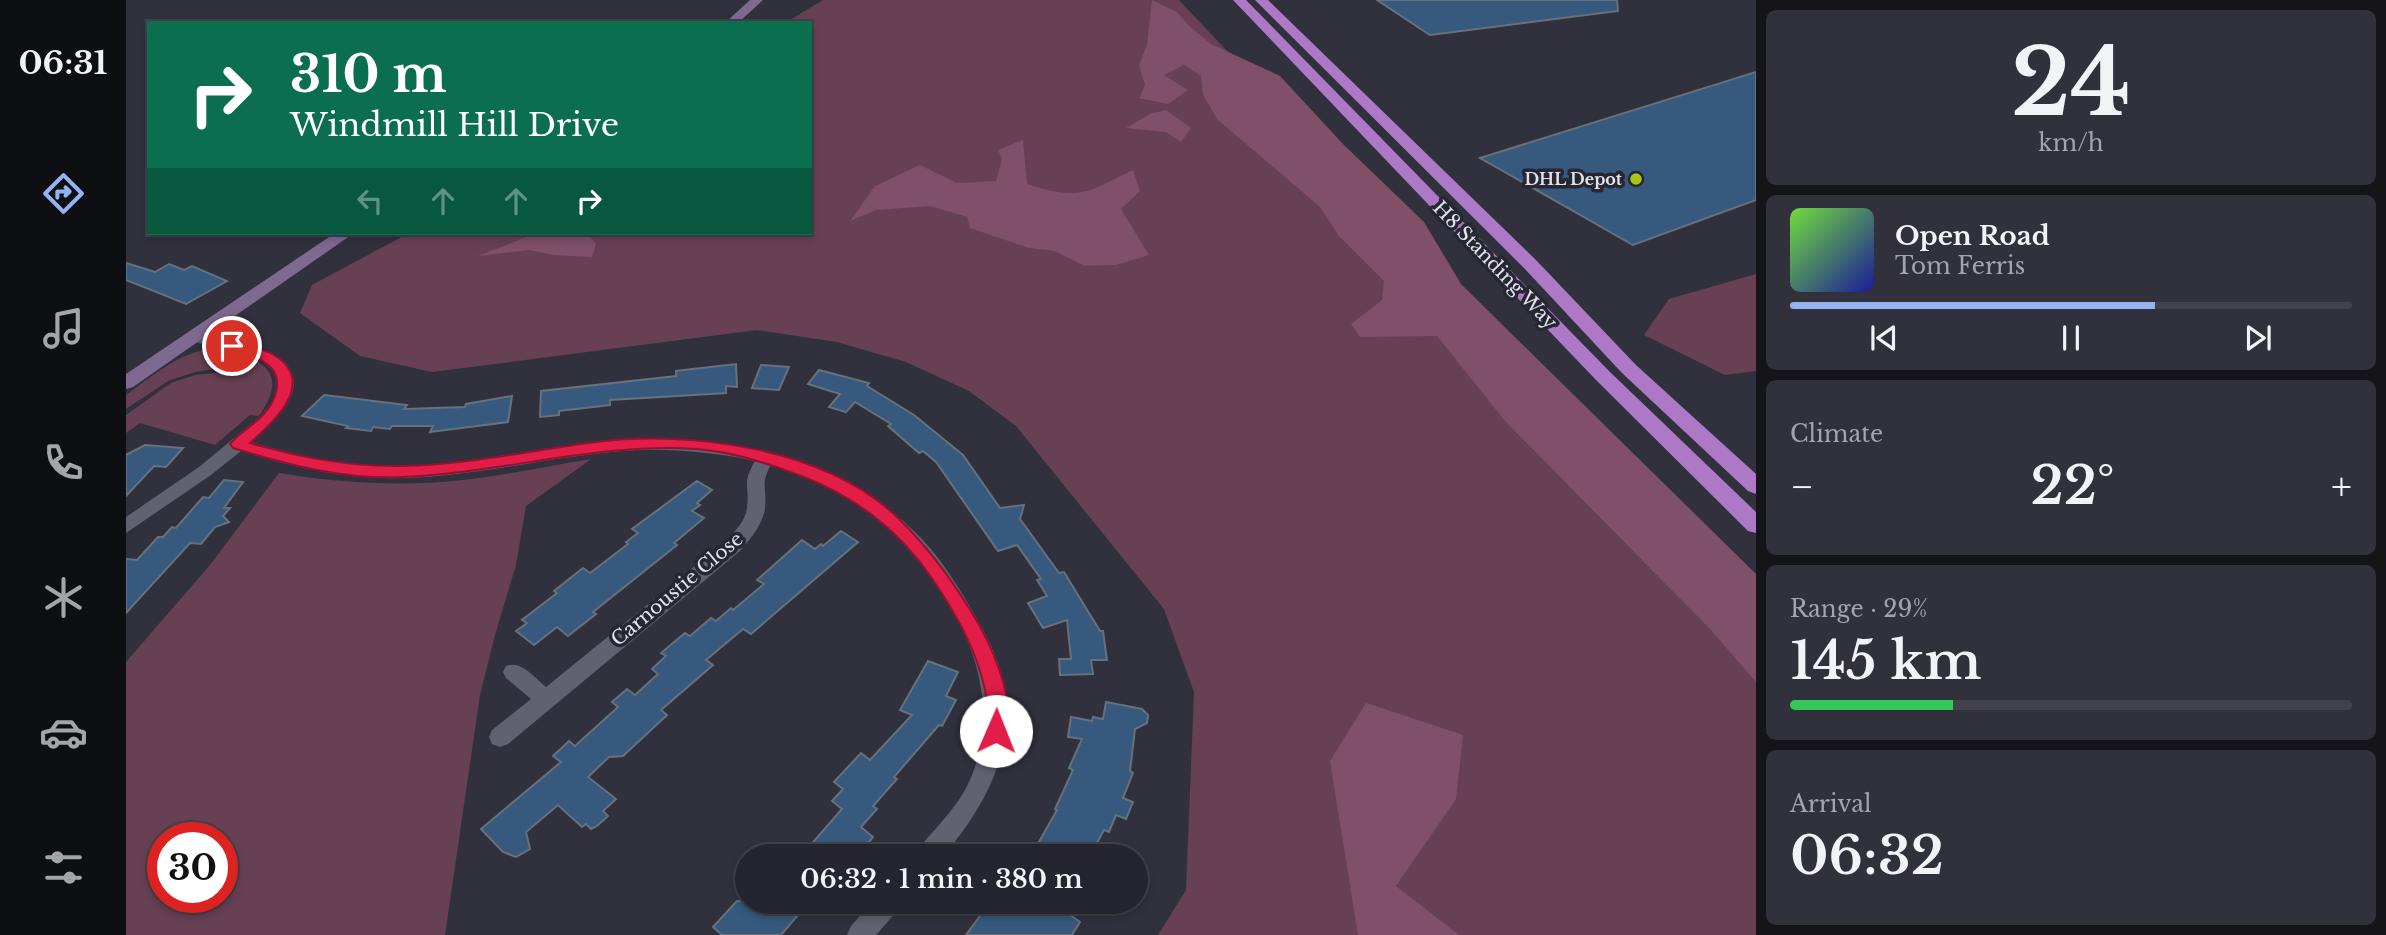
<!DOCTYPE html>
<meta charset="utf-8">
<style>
:root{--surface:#24252e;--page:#30313a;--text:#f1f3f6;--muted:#a3a5aa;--line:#41424a;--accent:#95b2f1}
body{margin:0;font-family:"Libre Baskerville",serif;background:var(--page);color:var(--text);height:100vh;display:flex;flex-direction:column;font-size:26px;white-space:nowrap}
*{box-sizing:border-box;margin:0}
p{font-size:23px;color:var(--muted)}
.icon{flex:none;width:38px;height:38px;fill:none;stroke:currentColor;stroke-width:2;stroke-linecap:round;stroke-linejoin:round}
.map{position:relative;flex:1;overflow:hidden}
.drawer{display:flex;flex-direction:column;gap:10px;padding:10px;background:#141419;width:630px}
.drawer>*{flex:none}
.hud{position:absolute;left:21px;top:21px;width:665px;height:214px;border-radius:0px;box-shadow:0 4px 10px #0003,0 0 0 2px var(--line);background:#0b6e4f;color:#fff;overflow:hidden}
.speed{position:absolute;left:21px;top:822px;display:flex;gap:14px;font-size:35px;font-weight:700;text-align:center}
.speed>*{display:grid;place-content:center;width:91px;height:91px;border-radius:50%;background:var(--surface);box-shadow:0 4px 10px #0003,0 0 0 2px var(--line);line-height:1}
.speed .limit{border:10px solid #d22;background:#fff;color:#111}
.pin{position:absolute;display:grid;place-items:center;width:60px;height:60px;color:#fff;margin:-30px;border:4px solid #fff;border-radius:50%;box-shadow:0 2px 7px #0007}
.me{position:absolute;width:77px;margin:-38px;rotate:1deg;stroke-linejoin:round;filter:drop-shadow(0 0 5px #0008)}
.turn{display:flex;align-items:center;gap:24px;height:147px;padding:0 28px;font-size:32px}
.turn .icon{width:91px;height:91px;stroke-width:2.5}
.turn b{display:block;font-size:49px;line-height:60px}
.lanes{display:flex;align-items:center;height:66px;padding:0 28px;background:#0003;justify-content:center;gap:35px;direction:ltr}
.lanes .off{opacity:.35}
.big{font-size:52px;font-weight:600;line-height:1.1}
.drawer .widget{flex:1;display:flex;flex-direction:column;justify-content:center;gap:10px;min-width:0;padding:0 24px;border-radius:10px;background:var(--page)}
.drawer .dial{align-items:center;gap:0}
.dial b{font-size:91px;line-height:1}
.song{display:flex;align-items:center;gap:21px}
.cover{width:84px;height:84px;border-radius:10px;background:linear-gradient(135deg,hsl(100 70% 55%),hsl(240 70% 35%))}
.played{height:7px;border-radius:4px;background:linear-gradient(90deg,var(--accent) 65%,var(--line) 65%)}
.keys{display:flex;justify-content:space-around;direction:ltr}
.heat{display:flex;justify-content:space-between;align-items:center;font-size:38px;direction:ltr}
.charge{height:10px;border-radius:5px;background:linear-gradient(90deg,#34c759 29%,var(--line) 0)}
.trip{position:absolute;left:609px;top:844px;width:413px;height:70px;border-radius:35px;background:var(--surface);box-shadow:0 4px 10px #0003,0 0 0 2px var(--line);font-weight:600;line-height:70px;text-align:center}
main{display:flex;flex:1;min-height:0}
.menu{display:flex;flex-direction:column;width:126px;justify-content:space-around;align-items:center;background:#0e0f12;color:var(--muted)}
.menu .icon{width:49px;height:49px}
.menu .current{color:var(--accent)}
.menu b{font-size:32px;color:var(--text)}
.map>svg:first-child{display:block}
.green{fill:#674054;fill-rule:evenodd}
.forest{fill:#7f5068}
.building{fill:#36597d;stroke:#66717c;stroke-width:2}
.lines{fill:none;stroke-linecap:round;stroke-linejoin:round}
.minor{fill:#616270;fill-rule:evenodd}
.secondary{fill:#7e6a90;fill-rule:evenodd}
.trunk{fill:#ad78c6;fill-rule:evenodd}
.route{fill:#e11d48;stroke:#92132f;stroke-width:2}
.poi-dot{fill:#abc615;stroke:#262733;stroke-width:2.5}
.labels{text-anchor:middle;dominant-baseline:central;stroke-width:7;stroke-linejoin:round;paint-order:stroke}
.far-poi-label{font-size:16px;font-weight:bold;fill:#e2e3eb;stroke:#262733;text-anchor:end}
.street-label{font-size:19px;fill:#e2e3eb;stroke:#262733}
</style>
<main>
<nav class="menu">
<b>06:31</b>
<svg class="icon current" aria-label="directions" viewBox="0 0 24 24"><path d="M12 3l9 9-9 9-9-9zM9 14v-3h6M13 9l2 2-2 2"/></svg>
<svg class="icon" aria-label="music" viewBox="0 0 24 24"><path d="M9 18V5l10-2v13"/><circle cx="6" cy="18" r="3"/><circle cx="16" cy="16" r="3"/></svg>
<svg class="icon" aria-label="phone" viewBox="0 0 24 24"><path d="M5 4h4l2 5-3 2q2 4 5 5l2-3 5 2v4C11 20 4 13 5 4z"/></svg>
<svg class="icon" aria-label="climate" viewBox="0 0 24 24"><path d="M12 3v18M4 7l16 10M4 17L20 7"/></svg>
<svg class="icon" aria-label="car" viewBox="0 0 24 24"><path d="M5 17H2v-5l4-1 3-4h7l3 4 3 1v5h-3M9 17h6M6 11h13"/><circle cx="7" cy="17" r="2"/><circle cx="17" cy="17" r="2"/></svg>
<svg class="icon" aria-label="filters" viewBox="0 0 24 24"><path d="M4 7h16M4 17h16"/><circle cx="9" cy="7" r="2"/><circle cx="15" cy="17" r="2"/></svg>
</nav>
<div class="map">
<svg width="1630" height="935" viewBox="0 0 1630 935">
<rect width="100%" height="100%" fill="#30313d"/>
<g class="green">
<polygon points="697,0 1053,0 1630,611 1630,935 1032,935 1060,890 1068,692 1038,609 890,426 843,391 780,362 711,342 631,330 306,372 234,356 174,313 186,285 283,233 684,233 684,23 659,23"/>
<polygon points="1630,274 1630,371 1599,375 1518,335 1543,299"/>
<path d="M87 348 115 355 96 368 69 372 42 381 0 409V395C28 375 52 353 87 348Z"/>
<path d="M121 356C154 370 151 390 133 416L124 415 89 445 14 423 0 433V415L45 383 69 375 98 372Z"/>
<path d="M465 459 400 506 390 565 369 635 354 695 319 935H0V662L84 565 153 473C214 483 276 487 337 480 380 475 423 466 465 459ZM37 838H96V898H37Z"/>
</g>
<g class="forest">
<polygon points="1026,0 1051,12 1062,25 1085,44 1154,76 1217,144 1298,222 1335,284 1630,574 1630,682 1584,629 1379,421 1311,336 1234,337 1225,324 1256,300 1258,281 1213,236 1194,207 1092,120 1077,95 1075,76 1058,65 1038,75 1062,90 1042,104 1013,98 1019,85 1013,65 1021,45"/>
<polygon points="1040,110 1065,128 1055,142 1040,132 1000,128 1024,114"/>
<path d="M897 140 901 184C954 201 960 193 1007 170L1014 191 995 209 1023 255 990 265 959 266 929 251 903 248 844 228 841 217 804 206 750 210 724 221 749 186 794 165 831 183 870 181 876 159 872 150Z"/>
<polygon points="411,233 461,233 470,244 466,257 427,255 403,250 352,256"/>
<polygon points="1240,703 1337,735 1330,799 1270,886 1333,935 1232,935 1204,761"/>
</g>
<g class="building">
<polygon points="1251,0 1491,0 1492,11 1304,35"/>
<polygon points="1630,72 1630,200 1507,245 1354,158"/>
<polygon points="0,263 29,272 43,264 58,270 66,266 101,281 60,304 0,280"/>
<polygon points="610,364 611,387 600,386 600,393 484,400 484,405 433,411 433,415 414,417 415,391 550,376 550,371"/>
<polygon points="635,365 663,367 653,390 626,388"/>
<polygon points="693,370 743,383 741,386 788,415 837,455 874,508 898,505 894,519 933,573 938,572 974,631 977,631 981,660 965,660 967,674 934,675 933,659 945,659 941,620 917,628 902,603 921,596 911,580 915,579 891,545 872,551 810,462 797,451 793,453 762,426 765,424 729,402 720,412 703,407 714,394 682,384"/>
<polygon points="198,395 281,405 278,409 339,407 340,404 386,396 382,422 304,432 307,426 266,426 264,429 247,427 245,431 220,428 222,426 176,416"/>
<polygon points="19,445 57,448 40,467 28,466 0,496 0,455"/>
<polygon points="98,480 117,482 98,508 104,508 97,516 103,522 89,527 75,544 64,543 0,613 0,559 11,560 32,537 37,537 46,527 50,528 77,497 83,498"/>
<polygon points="571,481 586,490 571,503 574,505 566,511 578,518 548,543 551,545 467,612 470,614 442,636 431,627 408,645 390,631 401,623 396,620 431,593 428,591 457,568 464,573 502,544 500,542 512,533 506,529"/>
<polygon points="715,531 732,542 625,634 617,629 580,660 587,665 535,710 541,715 497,756 483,757 462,777 490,799 477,811 482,816 471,826 465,829 460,824 456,827 432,805 400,832 404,849 390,857 377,852 355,829 435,762 427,756 443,741 449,746 492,707 486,702 501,689 509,695 532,674 526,669 540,656 535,653 559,633 564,636 585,618 590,621 605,608 607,610 638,584 631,580 676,540 689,549 695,544 697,546"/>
<polygon points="802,661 832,672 820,696 830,700 816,726 813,725 768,777 771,779 747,806 751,809 735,827 747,837 731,856 675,856 716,809 706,801 717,789 708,782 735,753 744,760 786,715 774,710"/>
<polygon points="980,702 1016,709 1022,715 1021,723 1009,729 1004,771 1007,773 997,798 1007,802 1000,819 990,815 983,832 978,830 964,856 905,856 931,810 929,809 947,770 943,768 956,739 942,737 945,717 966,721 967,717 977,719"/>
<polygon points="611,901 684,901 655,935 596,935 587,927"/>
<polygon points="865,901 925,901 954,922 946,935 840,935"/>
</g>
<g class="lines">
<g class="minor">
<path d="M68 332C89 338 131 345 148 355 194 381 149 422 125 442 168 455 211 464 256 466 329 468 400 449 473 442 590 430 712 452 796 539 821 566 841 601 858 632 904 715 874 790 817 856H789L793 848C812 825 835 804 846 775 883 682 823 581 753 521 722 493 683 478 645 465 634 483 641 488 639 508 637 525 624 539 614 551L382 744 374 747 366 744 363 737 366 730 405 699 380 678 377 672 380 666C395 660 408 677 420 687L600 541C609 531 619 522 621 508 624 485 615 485 629 461 591 453 553 449 513 450 434 454 356 476 276 478 221 480 167 467 115 451L85 475 0 533V517L73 467 135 416 148 400 152 384 148 371 136 361 63 340 60 337 63 334Z"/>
<polygon points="747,901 775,901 772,910 750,935 721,935 725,926"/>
</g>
<g class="secondary">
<polygon points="624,0 637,0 612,23 599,23"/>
<polygon points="209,233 228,233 7,387 0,389 0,374"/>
</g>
<g class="trunk">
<polygon points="1107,0 1120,0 1484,372 1630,512 1630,533 1622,531 1470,380"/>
<polygon points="1129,0 1142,0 1410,260 1510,365 1630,474 1630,494 1622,491 1496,373 1398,268"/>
</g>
</g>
<path class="route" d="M106 342C119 345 137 348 148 355 192 382 148 422 124 443 174 457 223 467 276 466 341 465 406 450 470 442 565 430 699 448 771 517 799 544 822 574 843 608 862 638 894 701 877 737L870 739 863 737C856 723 863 705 859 690 850 648 829 612 805 577 774 531 729 497 678 477 644 464 608 452 571 449 473 442 376 473 277 477 218 480 163 465 107 448L104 444C112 434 124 427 134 418 150 403 161 376 138 362 128 355 112 353 101 349L99 346Z"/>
<circle class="poi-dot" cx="1510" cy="179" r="7"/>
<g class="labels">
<g class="far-poi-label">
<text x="1496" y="179">DHL Depot</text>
</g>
<g class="street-label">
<text transform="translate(1369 265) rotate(46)">H8 Standing Way</text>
<text transform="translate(551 589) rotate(-40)">Carnoustie Close</text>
</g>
</g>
</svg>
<div class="speed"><div class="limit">30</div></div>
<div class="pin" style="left:106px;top:346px;background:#d93025"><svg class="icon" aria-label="arrive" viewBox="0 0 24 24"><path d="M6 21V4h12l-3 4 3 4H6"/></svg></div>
<svg class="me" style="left:870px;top:731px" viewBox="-20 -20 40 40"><circle r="19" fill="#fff"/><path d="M0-13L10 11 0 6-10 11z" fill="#e11d48"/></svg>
<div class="trip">06:32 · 1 min · 380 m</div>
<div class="hud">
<div class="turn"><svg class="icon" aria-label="right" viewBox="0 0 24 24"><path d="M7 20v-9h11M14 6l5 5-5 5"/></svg><div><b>310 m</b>Windmill Hill Drive</div></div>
<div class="lanes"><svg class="icon off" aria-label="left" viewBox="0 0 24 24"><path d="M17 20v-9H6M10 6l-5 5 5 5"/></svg><svg class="icon off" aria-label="ahead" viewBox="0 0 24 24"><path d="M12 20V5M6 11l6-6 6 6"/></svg><svg class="icon off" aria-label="ahead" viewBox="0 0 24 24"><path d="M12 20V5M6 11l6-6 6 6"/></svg><svg class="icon" aria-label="right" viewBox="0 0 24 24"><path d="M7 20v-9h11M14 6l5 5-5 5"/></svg></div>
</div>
</div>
<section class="drawer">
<div class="widget dial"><b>24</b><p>km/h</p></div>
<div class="widget">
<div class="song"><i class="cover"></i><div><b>Open Road</b><p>Tom Ferris</p></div></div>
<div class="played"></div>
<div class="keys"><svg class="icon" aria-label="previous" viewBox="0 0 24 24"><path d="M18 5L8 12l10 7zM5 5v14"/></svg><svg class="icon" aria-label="pause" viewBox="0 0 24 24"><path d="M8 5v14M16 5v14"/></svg><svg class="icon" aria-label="next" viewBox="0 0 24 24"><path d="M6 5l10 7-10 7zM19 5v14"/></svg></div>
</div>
<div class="widget"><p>Climate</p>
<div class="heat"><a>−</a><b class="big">22°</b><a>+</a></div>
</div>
<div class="widget"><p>Range · 29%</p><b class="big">145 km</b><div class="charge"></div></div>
<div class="widget"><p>Arrival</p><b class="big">06:32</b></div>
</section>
</main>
